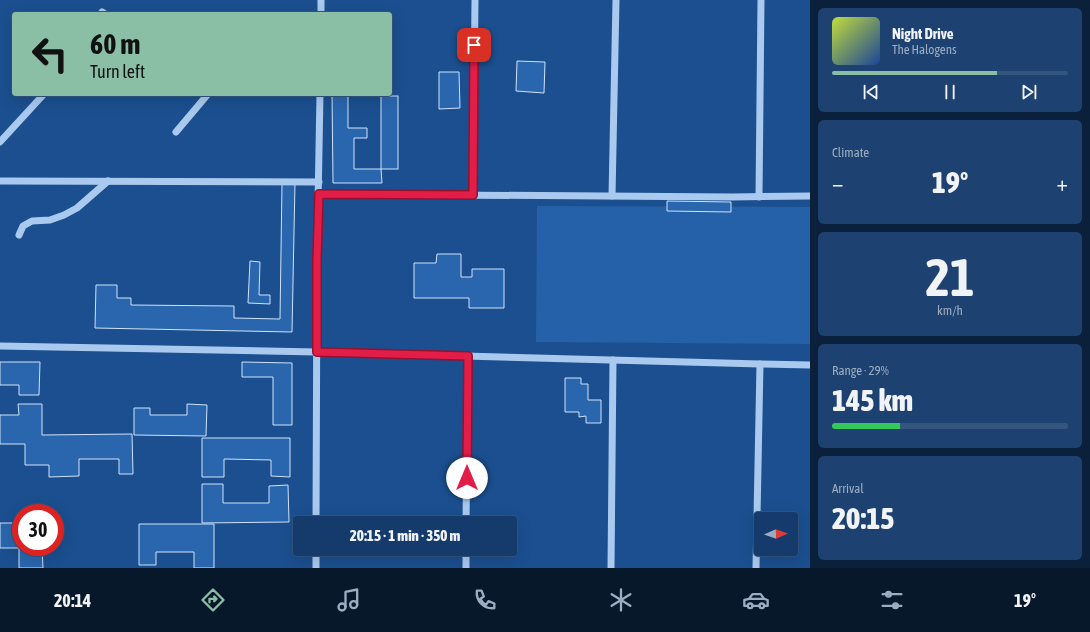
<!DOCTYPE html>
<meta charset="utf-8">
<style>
:root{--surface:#143b6b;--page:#1d4271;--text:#f1f3f6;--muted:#9dadc1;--line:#33557e;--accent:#8abfa5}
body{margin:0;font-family:"Asap Condensed",sans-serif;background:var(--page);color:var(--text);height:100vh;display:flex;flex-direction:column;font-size:15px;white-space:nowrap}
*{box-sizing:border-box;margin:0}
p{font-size:13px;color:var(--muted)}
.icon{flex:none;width:22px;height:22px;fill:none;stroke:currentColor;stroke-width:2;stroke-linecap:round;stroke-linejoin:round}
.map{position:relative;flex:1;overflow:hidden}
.panel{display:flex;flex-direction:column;gap:8px;padding:8px;background:#0b203b;width:280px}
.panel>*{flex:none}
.hud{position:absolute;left:12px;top:12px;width:380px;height:84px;border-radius:4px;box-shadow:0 4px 16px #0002,0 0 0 1px var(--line);background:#8abfa5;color:#111;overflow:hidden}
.needle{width:26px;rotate:88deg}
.buttons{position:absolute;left:754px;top:512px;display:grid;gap:8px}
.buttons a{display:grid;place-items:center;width:44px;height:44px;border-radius:4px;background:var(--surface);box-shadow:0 4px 16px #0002,0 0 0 1px var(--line);font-size:20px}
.speed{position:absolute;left:12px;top:504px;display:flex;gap:8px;font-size:20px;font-weight:700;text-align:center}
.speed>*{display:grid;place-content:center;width:52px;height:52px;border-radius:50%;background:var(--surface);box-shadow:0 4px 16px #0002,0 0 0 1px var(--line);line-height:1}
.speed .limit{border:6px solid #d22;background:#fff;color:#111}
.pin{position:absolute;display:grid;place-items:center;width:34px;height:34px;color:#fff;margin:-17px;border-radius:8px;box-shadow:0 2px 6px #0006}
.me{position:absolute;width:44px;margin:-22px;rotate:0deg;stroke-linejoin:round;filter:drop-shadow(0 0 3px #0008)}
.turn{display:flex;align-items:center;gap:14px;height:84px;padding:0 12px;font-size:18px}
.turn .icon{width:52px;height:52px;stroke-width:2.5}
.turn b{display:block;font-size:28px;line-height:34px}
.big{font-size:30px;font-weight:800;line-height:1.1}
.panel .tile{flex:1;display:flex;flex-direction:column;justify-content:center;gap:6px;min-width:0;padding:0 14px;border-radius:6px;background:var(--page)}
.panel .dial{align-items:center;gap:0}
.dial b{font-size:52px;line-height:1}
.song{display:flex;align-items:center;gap:12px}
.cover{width:48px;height:48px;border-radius:6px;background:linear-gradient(135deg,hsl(70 70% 55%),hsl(220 70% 35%))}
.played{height:4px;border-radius:2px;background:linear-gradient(90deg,var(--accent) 70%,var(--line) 70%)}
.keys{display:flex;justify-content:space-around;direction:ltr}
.heat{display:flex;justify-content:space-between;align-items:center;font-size:22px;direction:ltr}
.charge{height:6px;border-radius:3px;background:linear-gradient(90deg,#34c759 29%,var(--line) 0)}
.trip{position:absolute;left:293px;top:516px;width:224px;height:40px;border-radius:4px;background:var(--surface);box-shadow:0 4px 16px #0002,0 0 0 1px var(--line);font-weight:800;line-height:40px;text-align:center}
.tab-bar{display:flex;height:64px;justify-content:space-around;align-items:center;background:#08182b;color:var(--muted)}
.tab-bar .icon{width:28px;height:28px}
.tab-bar .selected{color:var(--accent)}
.tab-bar b{font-size:18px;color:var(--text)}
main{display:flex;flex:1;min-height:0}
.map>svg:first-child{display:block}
.green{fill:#2461a8}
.building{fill:#2a66ad;stroke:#cfe3fa}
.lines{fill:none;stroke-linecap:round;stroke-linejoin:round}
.minor{stroke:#a9c9ee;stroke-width:7}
.route-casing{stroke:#92132f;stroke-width:10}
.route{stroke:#e11d48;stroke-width:7}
</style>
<main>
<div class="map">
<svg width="810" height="568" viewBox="0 0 810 568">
<rect width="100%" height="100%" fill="#1b4f8f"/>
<polygon class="green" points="537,206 810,207 810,344 536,342"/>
<g class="building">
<polygon points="517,61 545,62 544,93 516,91"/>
<polygon points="439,72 459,72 460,108 439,109"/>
<polygon points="332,94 348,94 348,128 367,128 367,138 354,138 354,169 381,169 382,183 333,183"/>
<rect x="381" y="96" width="17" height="73"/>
<polygon points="282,183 295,183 292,332 95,328 96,285 117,285 117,298 131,298 131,305 234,306 234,318 280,319"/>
<polygon points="667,201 731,202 731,212 667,211"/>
<polygon points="437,254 461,254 461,277 472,277 472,269 504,269 504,308 469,308 469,298 414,298 414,263 436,263"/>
<polygon points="250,261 260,262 259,295 270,295 270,304 248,303"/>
<polygon points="0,362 40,362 39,395 19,395 19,385 0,385"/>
<polygon points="242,362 292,363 292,425 273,425 273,377 242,377"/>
<polygon points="565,378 581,378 581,384 588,384 588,400 601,400 601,423 586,423 586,416 579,417 579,412 565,412"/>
<polygon points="18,404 42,404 42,435 132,434 133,474 119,474 119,459 79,459 79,476 49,477 49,465 25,465 25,444 0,444 0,415 19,415"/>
<polygon points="187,404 207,405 206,436 134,435 134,408 150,408 150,415 187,415"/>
<polygon points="202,438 290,438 290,477 271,476 271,460 224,459 224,477 202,477"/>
<polygon points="202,484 223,484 223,503 269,503 269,486 288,485 289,522 202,523"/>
<polygon points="0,523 21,523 21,547 42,547 43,568 19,568 19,548 0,548"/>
<polygon points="139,524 214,524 214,568 194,568 194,552 156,552 156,565 139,565"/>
</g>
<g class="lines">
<g class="minor">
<polyline points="102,12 105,14"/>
<polyline points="321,14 321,0"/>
<polyline points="176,132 208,94"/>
<polyline points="0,142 44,94"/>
<polyline points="0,181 319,182"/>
<polyline points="319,194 732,197 810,196"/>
<polyline points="473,195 475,0"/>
<polyline points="612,196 616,0"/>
<polyline points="759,197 761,0"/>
<polyline points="19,235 23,226 32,221 50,220 64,215 77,208 108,181"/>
<polyline points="0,346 317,352 760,364 810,365"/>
<polyline points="316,523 317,260 320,94"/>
<polyline points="466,523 468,356"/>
<polyline points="316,568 316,549"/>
<polyline points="466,568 466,549"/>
<polyline points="611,568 613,360"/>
<polyline points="756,568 760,364"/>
</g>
</g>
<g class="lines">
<defs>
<polyline id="route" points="467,478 468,356 317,352 317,260 319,194 473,195 474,45"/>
</defs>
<use href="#route" class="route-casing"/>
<use href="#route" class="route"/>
</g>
</svg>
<div class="buttons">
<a><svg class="needle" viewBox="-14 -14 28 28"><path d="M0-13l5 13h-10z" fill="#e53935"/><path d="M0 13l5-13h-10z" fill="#9dadc1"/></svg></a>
</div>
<div class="speed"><div class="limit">30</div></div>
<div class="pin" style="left:474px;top:45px;background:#d93025"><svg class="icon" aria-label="arrive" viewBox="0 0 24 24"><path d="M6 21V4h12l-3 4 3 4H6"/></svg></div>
<svg class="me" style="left:467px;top:478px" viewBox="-20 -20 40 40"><circle r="19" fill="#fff"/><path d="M0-13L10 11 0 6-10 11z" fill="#e11d48"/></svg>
<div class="trip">20:15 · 1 min · 350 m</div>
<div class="hud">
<div class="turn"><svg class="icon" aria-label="left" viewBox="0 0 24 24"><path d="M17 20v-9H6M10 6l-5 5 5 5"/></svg><div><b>60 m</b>Turn left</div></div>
</div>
</div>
<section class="panel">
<div class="tile">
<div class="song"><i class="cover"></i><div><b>Night Drive</b><p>The Halogens</p></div></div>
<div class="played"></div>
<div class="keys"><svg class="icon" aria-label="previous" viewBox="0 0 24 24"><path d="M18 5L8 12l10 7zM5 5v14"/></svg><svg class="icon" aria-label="pause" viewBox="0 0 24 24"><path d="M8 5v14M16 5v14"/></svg><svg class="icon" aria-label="next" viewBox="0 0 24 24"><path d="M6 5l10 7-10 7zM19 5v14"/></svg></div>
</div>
<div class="tile"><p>Climate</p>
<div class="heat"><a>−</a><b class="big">19°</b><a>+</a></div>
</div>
<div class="tile dial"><b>21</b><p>km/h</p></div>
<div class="tile"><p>Range · 29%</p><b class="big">145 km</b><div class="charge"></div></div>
<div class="tile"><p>Arrival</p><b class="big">20:15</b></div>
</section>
</main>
<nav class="tab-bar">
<b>20:14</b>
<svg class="icon selected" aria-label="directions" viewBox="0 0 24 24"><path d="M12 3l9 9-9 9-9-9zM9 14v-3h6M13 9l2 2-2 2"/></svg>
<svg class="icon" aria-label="music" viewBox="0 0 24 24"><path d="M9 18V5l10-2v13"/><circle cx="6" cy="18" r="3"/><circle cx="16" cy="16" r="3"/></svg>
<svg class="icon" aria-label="phone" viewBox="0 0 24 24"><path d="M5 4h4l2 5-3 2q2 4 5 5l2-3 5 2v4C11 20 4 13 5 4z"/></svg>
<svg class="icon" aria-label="climate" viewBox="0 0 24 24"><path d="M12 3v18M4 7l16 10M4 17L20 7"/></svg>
<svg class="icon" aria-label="car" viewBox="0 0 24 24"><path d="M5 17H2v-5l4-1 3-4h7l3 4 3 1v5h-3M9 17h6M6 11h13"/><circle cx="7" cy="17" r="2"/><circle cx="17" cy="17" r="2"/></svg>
<svg class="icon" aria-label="filters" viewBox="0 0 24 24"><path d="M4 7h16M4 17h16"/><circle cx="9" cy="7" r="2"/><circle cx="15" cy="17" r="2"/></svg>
<b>19°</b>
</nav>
